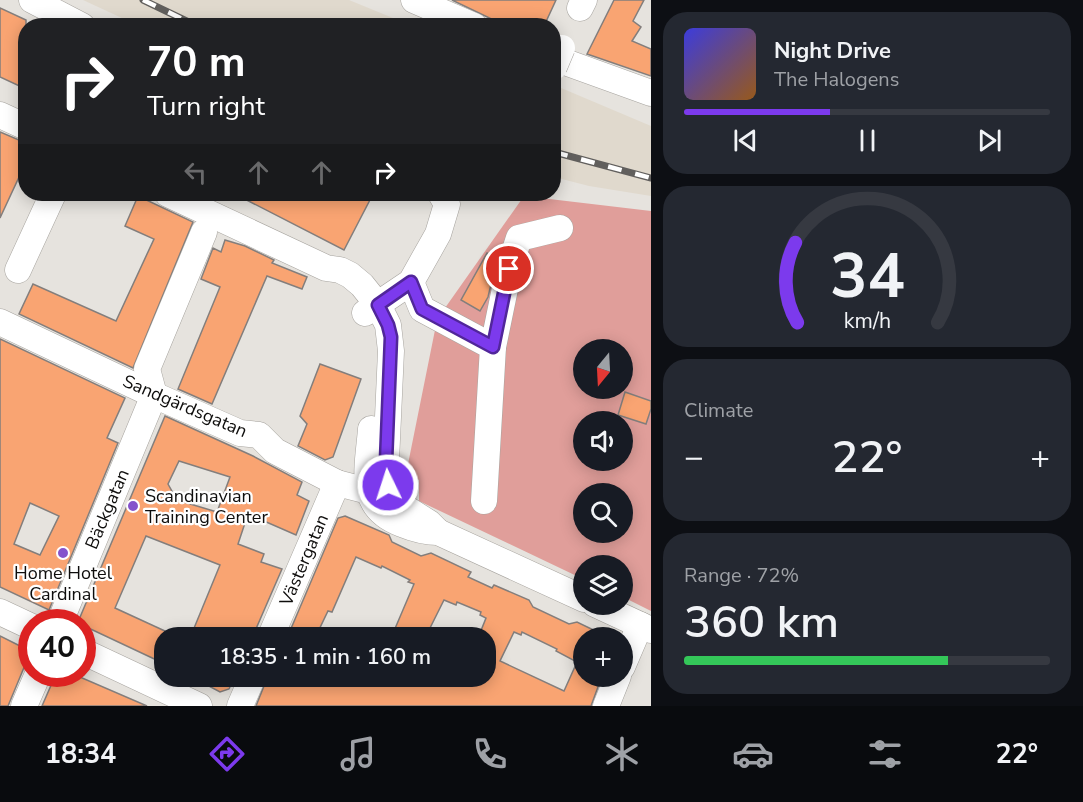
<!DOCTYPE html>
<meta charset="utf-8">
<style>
:root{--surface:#171b24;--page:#242831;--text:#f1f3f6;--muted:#9ea1a6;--line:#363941;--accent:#7c3aed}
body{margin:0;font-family:"Nunito Sans",sans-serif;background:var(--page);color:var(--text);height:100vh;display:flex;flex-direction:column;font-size:22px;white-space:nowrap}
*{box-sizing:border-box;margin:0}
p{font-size:20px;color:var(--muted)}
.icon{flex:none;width:33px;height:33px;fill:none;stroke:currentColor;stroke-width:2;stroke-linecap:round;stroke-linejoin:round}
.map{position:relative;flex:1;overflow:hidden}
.details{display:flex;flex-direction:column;gap:12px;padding:12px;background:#0d0f14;width:432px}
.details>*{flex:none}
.hud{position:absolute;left:18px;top:18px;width:543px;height:183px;border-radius:24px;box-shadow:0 3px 15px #0003;background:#202124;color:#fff;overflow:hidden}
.needle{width:39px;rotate:198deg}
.tools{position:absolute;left:573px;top:339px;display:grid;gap:12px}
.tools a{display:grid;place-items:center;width:60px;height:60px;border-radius:50%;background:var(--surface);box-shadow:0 3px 15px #0003;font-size:30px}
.speed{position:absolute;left:18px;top:609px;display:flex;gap:12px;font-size:30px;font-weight:700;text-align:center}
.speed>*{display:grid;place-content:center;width:78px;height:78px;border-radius:50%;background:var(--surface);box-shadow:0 3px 15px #0003;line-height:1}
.speed .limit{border:9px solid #d22;background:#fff;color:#111}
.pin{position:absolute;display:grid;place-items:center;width:51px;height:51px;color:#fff;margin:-26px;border:3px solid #fff;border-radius:50%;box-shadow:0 2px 6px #0007}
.me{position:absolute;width:66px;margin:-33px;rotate:356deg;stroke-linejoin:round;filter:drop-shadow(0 0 4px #0008)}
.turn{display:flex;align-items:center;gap:21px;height:126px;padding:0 30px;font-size:27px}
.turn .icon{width:78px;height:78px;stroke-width:2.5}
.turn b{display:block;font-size:42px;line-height:51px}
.lanes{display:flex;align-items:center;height:57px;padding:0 30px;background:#0003;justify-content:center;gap:30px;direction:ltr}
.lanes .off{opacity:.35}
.big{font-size:45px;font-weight:600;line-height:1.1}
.details .tile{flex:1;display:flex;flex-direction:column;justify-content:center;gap:9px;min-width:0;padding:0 21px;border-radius:24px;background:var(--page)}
.details .dial{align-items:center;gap:0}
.dial svg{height:156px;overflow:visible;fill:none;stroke:var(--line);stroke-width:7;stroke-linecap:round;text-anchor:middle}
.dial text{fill:var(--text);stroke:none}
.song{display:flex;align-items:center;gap:18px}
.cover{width:72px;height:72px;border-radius:9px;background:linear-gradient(135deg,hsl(240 70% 55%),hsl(30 70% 35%))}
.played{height:6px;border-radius:3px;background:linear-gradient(90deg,var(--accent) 40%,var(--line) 40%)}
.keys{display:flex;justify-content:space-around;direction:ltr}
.heat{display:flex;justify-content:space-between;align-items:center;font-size:33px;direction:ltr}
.charge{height:9px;border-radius:4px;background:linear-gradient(90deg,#34c759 72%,var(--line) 0)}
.trip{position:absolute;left:154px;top:627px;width:342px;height:60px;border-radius:24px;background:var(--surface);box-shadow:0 3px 15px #0003;font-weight:600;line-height:60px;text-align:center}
.dock{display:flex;height:96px;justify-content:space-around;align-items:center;background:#090b0e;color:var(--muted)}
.dock .icon{width:42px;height:42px}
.dock .current{color:var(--accent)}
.dock b{font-size:27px;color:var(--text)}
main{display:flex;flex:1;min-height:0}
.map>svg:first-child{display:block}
.built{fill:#e0d9cd}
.green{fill:#e09e9a;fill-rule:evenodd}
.building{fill:#f9a472;stroke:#837e7c;stroke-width:1.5;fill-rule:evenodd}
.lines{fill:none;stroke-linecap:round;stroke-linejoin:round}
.minor-casing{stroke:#a7a49f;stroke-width:27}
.minor{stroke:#fff;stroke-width:26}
.rail-casing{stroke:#615f5d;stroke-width:7}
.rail{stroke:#fff;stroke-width:4.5;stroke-dasharray:14;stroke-linecap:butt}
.minor-bridge-casing{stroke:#a7a49f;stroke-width:27;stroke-linecap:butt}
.minor-bridge{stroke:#fff;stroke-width:26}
.route-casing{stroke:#51269a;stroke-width:15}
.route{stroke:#7c3aed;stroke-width:10}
.poi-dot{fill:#8553cc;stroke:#fff;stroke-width:2}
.labels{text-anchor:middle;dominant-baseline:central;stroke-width:4.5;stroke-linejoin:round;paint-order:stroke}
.street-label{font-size:18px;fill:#0e0d0c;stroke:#fff}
.poi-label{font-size:18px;fill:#0e0d0c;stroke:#fff;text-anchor:start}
</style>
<main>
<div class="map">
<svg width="651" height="706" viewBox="0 0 651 706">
<rect width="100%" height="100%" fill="#e6e3de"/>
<g class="built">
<polygon points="83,0 349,0 410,25 137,25"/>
<polygon points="554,85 651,126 651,196 589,186 554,177"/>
</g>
<path class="green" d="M524 196 651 211V611L623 597 622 566H584L583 579 419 501V480L406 474 435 330 445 308ZM584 350H622V388H584ZM584 422H622V460H584ZM584 494H622V532H584Z"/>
<g class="building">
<polygon points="452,0 556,0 544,26 506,26"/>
<polygon points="614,0 644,0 633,21 641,27 632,41 651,49 651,76 587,54"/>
<polygon points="0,8 26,20 26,89 0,77"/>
<polygon points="0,132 26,143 26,162 0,218"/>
<polygon points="235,194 373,194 344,250"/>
<polygon points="138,196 193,222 133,368 19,314 33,284 116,321 154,239 125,226"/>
<polygon points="225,240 245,246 274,260 272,263 307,277 302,289 267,276 212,404 178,389 220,287 201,279 213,248 221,252"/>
<polygon points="487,253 497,259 488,297 480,311 461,300"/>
<path d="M0 339 125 398 107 438 118 443 49 610 0 587ZM30 503 59 516 40 555 14 544Z"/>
<polygon points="320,364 361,379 333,457 325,460 298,446 307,424 300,416"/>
<polygon points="625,392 651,401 651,409 646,424 618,415"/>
<path d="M165 416 253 456 302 482 297 495 309 501 296 535 248 514 238 544 264 554 261 562 282 569 252 638H190L220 565 146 536 115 608 165 631V664L82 625V622H78ZM179 461 230 477 217 512 177 500 168 484Z"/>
<path d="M345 516 389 535 392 542 421 556 431 553 471 572 468 577 492 588 494 585 529 600 533 607 569 624 577 622 610 638H584V676H602L591 706H256L268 676H486V638H478L486 618 480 615 481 612 457 602 456 605 444 600 425 638H391L414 584 408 582 410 580 382 566 381 568 356 557 332 612 328 611 315 638H287L338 518ZM514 632 521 635 522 632 557 649 556 651 577 662 564 691 500 661Z"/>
<polygon points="0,636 24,648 30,653 8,706 0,706"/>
<polygon points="56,674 73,674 147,706 42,706"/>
<polygon points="190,676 235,676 229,689 220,692"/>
</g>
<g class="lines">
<defs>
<g id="minor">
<polyline points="32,0 82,26"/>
<polyline points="414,0 474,26"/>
<polyline points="580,8 584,0"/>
<polyline points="554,58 651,93"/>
<polyline points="0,115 26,127"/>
<polyline points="168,194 326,268 340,270 350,275 362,285 378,305 388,325 391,351 386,461 389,485 392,495 399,504 429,523 438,532"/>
<polyline points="18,270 53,194"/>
<polyline points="411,282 422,309 493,347 484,501"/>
<polyline points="365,313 411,282 438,234 447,204 441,194"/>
<polyline points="0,322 154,395 240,433 259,435 275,451 337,483 368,491 383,487"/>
<polyline points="493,347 509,269 519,238 560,228"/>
<polyline points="154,395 147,369 204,232"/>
<path d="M371 429C368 468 356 507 402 524 414 529 424 532 438 532L584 599"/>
<polyline points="595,604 651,630"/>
<polyline points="0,612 32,627"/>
<polyline points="60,622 154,395"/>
<polyline points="270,638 337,483"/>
<polyline points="82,651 199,706"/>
<polyline points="622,667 640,625"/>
<polyline points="24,706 38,674"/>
<polyline points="240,706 253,676"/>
<polyline points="606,706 618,676"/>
</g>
</defs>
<use href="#minor" class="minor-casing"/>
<use href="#minor" class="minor"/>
<defs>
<g id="rail">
<polyline points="143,0 197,26"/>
<polyline points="554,152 651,178"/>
</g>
</defs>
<use href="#rail" class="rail-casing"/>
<use href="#rail" class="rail"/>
<defs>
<polyline id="minor-bridge" points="554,67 562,48"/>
</defs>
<use href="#minor-bridge" class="minor-bridge-casing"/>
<use href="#minor-bridge" class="minor-bridge"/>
</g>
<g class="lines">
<defs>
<polyline id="route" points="388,485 386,461 391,337 388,325 378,305 411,282 422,309 493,347 509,269"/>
</defs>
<use href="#route" class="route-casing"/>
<use href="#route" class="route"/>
</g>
<g class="poi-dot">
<circle cx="133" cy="506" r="6"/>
<circle cx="63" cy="553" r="6"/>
</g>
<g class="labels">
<g class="street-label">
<text transform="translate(185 406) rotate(23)">Sandgärdsgatan</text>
<text transform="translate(107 509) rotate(-67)">Bäckgatan</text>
<text transform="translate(304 560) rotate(-67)">Västergatan</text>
</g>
<g class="poi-label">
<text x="145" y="496">Scandinavian<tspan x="145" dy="21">Training Center</tspan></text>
<text x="63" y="573" text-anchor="middle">Home Hotel<tspan x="63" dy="21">Cardinal</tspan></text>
</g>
</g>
</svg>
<div class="tools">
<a><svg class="needle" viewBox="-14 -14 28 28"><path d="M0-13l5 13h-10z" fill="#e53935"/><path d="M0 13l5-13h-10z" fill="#9ea1a6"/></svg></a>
<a><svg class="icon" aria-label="sound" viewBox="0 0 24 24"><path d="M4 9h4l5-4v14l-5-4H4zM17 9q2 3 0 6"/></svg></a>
<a><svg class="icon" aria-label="search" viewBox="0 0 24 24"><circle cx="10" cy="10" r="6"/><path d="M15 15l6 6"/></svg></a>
<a><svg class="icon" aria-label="layers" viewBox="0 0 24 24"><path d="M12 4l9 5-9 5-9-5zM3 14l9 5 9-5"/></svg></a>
<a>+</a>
</div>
<div class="speed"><div class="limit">40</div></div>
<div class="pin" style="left:509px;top:269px;background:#d93025"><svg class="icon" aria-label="arrive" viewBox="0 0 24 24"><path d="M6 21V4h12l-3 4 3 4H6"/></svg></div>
<svg class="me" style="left:388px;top:485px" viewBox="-20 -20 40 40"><circle r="17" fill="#7c3aed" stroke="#fff" stroke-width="3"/><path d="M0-11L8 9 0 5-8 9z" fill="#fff"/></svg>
<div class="trip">18:35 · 1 min · 160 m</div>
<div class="hud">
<div class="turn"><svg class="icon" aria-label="right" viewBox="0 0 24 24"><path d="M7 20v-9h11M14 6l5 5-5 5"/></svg><div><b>70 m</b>Turn right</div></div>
<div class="lanes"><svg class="icon off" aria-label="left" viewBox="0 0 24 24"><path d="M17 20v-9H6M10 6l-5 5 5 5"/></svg><svg class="icon off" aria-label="ahead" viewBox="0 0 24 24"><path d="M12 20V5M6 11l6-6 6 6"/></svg><svg class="icon off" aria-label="ahead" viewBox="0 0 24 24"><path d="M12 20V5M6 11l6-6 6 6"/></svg><svg class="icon" aria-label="right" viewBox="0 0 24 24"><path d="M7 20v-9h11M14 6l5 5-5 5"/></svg></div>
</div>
</div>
<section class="details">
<div class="tile">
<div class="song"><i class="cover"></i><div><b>Night Drive</b><p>The Halogens</p></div></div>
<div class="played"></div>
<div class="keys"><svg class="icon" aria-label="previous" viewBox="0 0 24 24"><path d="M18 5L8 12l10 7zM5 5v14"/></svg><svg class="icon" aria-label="pause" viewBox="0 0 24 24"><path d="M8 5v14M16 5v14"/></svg><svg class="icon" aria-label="next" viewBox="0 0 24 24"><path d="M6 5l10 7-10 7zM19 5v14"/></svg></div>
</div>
<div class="tile dial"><svg viewBox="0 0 100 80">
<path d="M14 69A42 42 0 1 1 86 69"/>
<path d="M14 69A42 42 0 0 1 13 28" stroke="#7c3aed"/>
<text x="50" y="56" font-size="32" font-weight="700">34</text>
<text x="50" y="72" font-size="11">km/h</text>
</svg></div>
<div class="tile"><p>Climate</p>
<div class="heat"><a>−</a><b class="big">22°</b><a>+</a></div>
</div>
<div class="tile"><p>Range · 72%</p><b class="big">360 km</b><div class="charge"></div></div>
</section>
</main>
<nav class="dock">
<b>18:34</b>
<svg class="icon current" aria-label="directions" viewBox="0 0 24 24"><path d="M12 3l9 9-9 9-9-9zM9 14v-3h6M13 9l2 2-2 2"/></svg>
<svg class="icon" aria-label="music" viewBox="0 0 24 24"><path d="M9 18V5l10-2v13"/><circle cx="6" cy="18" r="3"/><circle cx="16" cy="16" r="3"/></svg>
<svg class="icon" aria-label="phone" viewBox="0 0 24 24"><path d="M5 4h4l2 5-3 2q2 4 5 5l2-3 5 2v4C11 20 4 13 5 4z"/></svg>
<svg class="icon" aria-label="climate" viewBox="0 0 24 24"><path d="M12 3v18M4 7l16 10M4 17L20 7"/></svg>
<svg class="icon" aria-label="car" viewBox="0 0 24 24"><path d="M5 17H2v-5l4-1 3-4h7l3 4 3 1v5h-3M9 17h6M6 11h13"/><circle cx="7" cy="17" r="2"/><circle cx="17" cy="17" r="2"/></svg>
<svg class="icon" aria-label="filters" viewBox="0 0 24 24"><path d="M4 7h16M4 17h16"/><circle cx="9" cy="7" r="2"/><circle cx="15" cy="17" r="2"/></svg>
<b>22°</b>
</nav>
